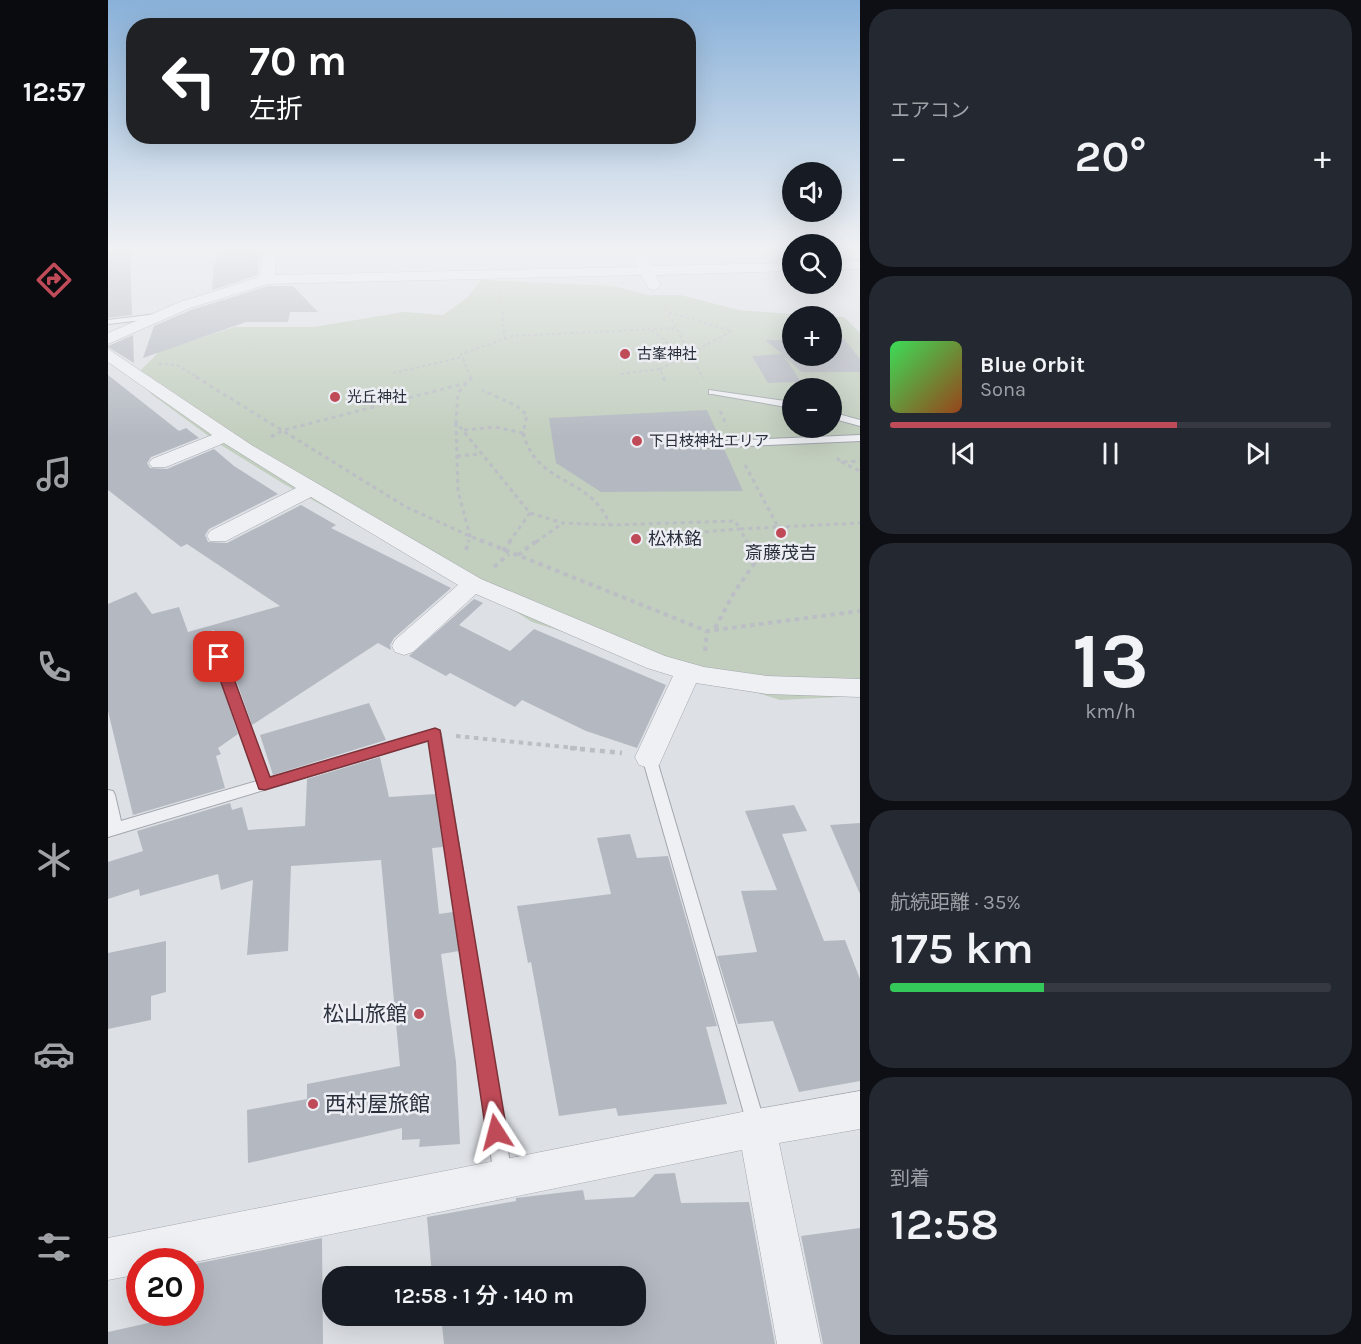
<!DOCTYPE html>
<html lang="ja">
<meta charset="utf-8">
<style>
:root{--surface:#171b24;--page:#242831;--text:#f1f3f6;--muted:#9ea1a6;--line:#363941;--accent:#c04b58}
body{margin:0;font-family:Karla,"Noto Sans JP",sans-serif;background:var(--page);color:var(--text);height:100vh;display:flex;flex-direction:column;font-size:22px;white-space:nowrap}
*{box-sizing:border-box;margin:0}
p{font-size:20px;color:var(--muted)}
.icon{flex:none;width:33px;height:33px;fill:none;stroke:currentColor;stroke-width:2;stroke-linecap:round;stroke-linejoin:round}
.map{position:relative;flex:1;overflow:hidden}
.panel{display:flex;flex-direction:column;gap:9px;padding:9px;background:#0d0f14;width:501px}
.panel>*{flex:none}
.top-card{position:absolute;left:18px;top:18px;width:570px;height:126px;border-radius:24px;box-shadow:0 6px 24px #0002;background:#202124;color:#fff;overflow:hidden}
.fabs{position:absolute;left:674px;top:162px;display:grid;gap:12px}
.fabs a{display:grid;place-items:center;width:60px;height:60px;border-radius:50%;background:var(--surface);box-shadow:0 6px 24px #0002;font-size:30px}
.speed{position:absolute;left:18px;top:1248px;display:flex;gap:12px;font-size:30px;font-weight:700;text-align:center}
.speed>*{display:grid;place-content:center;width:78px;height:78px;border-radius:50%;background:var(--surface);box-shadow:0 6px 24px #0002;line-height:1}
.speed .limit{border:9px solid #d22;background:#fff;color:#111}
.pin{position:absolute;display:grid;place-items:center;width:51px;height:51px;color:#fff;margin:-26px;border-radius:12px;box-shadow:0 3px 9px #0006}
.me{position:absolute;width:66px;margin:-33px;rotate:351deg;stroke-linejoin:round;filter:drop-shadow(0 0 4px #0008)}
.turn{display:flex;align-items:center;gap:21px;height:126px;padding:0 24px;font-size:27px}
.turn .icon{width:78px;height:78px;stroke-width:2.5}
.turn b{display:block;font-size:42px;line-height:51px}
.big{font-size:45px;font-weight:600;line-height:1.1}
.panel .tile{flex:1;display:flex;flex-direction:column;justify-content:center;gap:9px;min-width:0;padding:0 21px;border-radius:24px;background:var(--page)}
.panel .dial{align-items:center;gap:0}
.dial b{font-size:78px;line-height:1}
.song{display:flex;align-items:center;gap:18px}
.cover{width:72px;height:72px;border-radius:9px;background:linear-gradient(135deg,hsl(130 70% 55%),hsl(20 70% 35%))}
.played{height:6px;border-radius:3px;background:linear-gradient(90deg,var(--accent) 65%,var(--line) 65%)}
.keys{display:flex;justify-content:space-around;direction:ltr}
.heat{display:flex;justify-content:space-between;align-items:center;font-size:33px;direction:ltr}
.charge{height:9px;border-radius:4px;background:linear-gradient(90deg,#34c759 35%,var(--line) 0)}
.trip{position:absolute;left:214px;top:1266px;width:324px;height:60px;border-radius:24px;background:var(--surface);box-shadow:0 6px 24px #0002;font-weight:600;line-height:60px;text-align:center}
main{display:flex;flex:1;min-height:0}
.tab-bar{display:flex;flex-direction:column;width:108px;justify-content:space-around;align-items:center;background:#090b0e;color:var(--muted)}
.tab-bar .icon{width:42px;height:42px}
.tab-bar .on{color:var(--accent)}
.tab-bar b{font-size:27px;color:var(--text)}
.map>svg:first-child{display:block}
.green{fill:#c2cebe;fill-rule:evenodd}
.building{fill:#b4b9c1}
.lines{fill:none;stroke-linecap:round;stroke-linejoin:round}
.lane-casing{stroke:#a3a7ae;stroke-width:2}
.street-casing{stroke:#a3a7ae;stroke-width:1}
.path-far3{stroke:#bbbec4;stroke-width:2;stroke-dasharray:3 3;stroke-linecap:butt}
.path-far2{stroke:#bbbec4;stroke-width:3;stroke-dasharray:4 4;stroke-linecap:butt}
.path-far1{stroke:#bbbec4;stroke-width:4;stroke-dasharray:4.5 4.5;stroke-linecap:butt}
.path{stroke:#bbbec4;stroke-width:4.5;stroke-dasharray:5 5;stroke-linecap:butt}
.lane{fill:#eff0f4;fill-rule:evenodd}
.street{fill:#eff0f4;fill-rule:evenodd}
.route{fill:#c04b58;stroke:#7d3139;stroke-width:1.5}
.poi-dot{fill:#c04b58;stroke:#eceef3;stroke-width:2}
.labels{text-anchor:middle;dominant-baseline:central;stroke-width:5;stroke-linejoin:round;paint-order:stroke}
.far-poi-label{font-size:15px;fill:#282e3a;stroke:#eceef3;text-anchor:start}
.poi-label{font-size:18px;fill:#282e3a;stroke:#eceef3;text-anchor:start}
.near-poi-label{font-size:21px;fill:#282e3a;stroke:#eceef3;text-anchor:end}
</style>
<main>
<nav class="tab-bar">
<b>12:57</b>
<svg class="icon on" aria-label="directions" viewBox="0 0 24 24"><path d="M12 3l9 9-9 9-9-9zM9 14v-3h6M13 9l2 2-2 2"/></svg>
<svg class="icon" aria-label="music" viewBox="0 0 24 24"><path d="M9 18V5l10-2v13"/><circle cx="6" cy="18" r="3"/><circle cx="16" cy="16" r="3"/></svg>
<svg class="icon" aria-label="phone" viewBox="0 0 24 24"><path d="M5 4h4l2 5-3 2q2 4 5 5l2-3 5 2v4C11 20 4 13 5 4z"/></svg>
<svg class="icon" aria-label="climate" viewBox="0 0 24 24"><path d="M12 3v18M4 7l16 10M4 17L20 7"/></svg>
<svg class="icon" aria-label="car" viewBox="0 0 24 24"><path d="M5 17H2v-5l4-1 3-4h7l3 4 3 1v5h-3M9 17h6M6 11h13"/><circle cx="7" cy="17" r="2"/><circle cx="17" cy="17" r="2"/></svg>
<svg class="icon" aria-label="filters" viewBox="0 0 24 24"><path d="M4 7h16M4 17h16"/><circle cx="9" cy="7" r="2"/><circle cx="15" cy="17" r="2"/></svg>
</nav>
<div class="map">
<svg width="752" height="1344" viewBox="0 0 752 1344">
<rect width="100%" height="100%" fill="#dde0e5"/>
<path class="green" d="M373 280 505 286 540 295H573L630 310 711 316H684V356H723V317H736L752 333V696L672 700 424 622 328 561 237 518 176 484 113 445 43 394 32 371 52 351 127 327H206L296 312 335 315 359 298ZM684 388H723V428H684Z"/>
<g class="building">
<polygon points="0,249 22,249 24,315 0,318"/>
<polygon points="112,249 151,249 150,275 104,290 106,265"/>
<polygon points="160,286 185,286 210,312 182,312 180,322 138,322 35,358 46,326 83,310"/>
<polygon points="25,335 26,363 0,347 0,346"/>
<polygon points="723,339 736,339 752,359 752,372 694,372 676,356 693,382 660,383 644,356 674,354 657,340 684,340 684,356 723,356"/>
<polygon points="0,375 71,431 78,428 91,438 43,457 39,463 42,468 59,469 106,449 126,466 170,494 101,529 97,535 100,542 119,543 193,505 228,525 223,528 343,588 286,638 282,645 283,650 270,643 144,725 112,635 105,630 97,634 130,734 110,748 113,754 108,756 117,788 25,815 0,711 0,604 28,592 44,614 71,607 80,632 172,606 79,544 73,547 0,490"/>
<polygon points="599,410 612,439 595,440 589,445 595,450 616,449 635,491 493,492 448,463 441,418"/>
<polygon points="366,599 375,603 351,625 402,651 426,629 558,685 529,748 478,731 414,700 407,707 342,673 338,676 301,656"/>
<polygon points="261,703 278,740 165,775 152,735"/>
<polygon points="272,757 281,797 328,794 335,847 324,848 331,914 345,912 351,951 333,954 348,1062 352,1144 311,1147 312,1139 294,1140 294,1128 140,1163 139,1110 199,1099 199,1084 292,1066 273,860 183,866 180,951 139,955 145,880 113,890 110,874 32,896 31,889 0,899 0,862 35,851 29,831 122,803 124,810 134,807 140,830 197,826 199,779"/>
<polygon points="686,805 699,831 674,834 716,941 737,940 752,979 752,1081 691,1092 665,1021 630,1024 609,956 649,952 633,891 669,890 637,811"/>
<polygon points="752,823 752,894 722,825"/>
<polygon points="522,834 529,858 560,856 609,1026 598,1027 619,1104 510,1116 508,1108 451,1116 423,962 420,963 409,906 503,894 489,838"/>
<polygon points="58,941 58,992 43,996 43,1020 0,1029 0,953"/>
<polygon points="567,1173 573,1203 641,1202 667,1344 336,1344 333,1316 528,1316 528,1276 324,1276 319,1217 408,1201 408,1198 475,1190 477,1200 526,1197 547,1174"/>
<polygon points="752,1228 752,1344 715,1344 693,1236"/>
<polygon points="214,1238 215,1344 0,1344 0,1332 54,1320 54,1312 82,1312 82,1265"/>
</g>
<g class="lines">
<defs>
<g id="lane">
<polygon points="49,314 52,314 52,318 0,324 0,320"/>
<polygon points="601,390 684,402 684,408 604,394 601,394"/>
<polygon points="723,412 752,420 752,426 723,418"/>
<polygon points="752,435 752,441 595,448 591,445 595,442"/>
<polygon points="104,632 110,636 161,778 327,729 332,731 333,734 404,1176 402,1183 395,1185 388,1183 386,1176 322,740 0,837 0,790 5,791 7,795 13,821 149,781 98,636"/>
<polygon points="541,752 546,753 548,757 657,1124 654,1130 648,1133 642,1130 639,1124 534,757 536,753"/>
</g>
<g id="street">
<polygon points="155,249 169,249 167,275 530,267 521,249 535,249 543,266 684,263 684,271 548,275 553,286 546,290 541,289 533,275 160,284 82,308 0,344 0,333 72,302 152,277"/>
<polygon points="752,261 752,269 723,270 723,262"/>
<polygon points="0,349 145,446 373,579 557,656 596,667 659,676 752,679 752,697 659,694 588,683 551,765 541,768 531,765 527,757 565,676 539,668 368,594 305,652 296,655 287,652 284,646 287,640 350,585 203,497 118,541 102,541 99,536 102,531 188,488 116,443 58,467 44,467 41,463 44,459 104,435 0,362"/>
<polygon points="752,1091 752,1129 671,1143 713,1344 669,1344 634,1150 82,1263 32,1262 32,1274 0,1280 0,1238 649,1109"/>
</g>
</defs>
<use href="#lane" class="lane-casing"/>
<use href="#street" class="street-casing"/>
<g class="path-far3">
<polyline points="392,294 397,339"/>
<polyline points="555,303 595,378"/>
<polyline points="544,330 586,365"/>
<polyline points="532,354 570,352"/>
<polyline points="51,364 69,365 91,378"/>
<polyline points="552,369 624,331 560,312"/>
<polyline points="285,373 355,357"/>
<polyline points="513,374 552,369 556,378"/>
<polyline points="363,378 353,354 405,336 567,328"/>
</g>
<g class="path-far2">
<polyline points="88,377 298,507 375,542"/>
<polyline points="364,377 350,393 348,422 422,513 455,523 502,525 627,521 632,529 670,527 636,463"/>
<polyline points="555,377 557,382"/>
<polyline points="612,411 619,426"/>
<polyline points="348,423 350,491 362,536 360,542"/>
<polyline points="356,430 387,427 415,433 419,415 409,406 374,390"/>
<path d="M415 433C430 488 482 474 502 525"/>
<polyline points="163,437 176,430 358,383"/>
<polyline points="349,456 373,454"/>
<polyline points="729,458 733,462 752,461"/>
<polyline points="733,462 752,471"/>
<polyline points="670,527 752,523"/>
<polyline points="541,536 632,529 639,542"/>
<polyline points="401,542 422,513"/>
<polyline points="428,542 455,523"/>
</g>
<g class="path-far1">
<polyline points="372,540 599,631 752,611"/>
<polyline points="358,550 361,540"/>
<polyline points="395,551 403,540"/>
<polyline points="410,555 430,540"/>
<polyline points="386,567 401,554"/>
<polyline points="607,628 627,591 646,564 646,554 638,540"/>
<polyline points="597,651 599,631"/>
<polyline points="348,736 477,749"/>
</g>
<polyline class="path" points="462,748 514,753"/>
<use href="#lane" class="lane"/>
<use href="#street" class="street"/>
</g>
<linearGradient id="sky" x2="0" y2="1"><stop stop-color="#89b1d9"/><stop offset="0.57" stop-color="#f0f1f3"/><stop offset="1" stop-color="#f0f1f3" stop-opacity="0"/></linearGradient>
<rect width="752" height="437" fill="url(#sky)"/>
<polygon class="route" points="111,653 118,657 162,777 327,728 332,730 399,1132 396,1139 388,1142 381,1139 378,1132 320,741 157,790 151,789 104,657"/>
<g class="poi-dot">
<circle cx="517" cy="354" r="6"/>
<circle cx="227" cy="397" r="6"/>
<circle cx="529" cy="441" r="6"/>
<circle cx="673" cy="533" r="6"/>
<circle cx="528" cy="539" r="6"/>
<circle cx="311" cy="1014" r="6"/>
<circle cx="205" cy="1104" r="6"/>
</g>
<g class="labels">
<g class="far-poi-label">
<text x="529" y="354">古峯神社</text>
<text x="239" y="397">光丘神社</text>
<text x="541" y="441">下日枝神社エリア</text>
</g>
<g class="poi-label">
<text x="540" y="539">松林銘</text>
<text x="673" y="553" text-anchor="middle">斎藤茂吉</text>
</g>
<g class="near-poi-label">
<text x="299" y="1014">松山旅館</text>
<text x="217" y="1104" text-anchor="start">西村屋旅館</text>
</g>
</g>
</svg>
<div class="fabs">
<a><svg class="icon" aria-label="sound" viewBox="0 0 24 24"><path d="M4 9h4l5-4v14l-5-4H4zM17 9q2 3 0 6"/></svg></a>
<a><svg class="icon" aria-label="search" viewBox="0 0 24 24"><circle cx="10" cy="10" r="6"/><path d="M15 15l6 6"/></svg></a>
<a>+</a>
<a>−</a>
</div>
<div class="speed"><div class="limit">20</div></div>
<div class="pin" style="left:111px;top:657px;background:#d93025"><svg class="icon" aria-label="arrive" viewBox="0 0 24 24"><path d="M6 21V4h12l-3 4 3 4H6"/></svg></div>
<svg class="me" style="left:388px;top:1132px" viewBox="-20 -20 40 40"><path d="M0-17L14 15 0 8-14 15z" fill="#c04b58" stroke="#fff" stroke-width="4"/></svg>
<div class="trip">12:58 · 1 分 · 140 m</div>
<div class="top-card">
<div class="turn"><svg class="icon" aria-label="left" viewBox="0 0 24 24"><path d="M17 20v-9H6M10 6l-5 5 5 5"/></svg><div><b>70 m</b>左折</div></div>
</div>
</div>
<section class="panel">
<div class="tile"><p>エアコン</p>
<div class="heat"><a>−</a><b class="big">20°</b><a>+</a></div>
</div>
<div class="tile">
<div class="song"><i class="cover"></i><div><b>Blue Orbit</b><p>Sona</p></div></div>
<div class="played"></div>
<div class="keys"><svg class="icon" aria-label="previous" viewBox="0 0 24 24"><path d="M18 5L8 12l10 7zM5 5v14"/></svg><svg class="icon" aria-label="pause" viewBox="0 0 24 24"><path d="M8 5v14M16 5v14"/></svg><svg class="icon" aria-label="next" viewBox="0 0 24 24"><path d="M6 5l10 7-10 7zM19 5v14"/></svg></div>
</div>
<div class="tile dial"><b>13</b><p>km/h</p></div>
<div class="tile"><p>航続距離 · 35%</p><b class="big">175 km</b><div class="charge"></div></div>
<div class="tile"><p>到着</p><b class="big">12:58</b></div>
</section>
</main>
